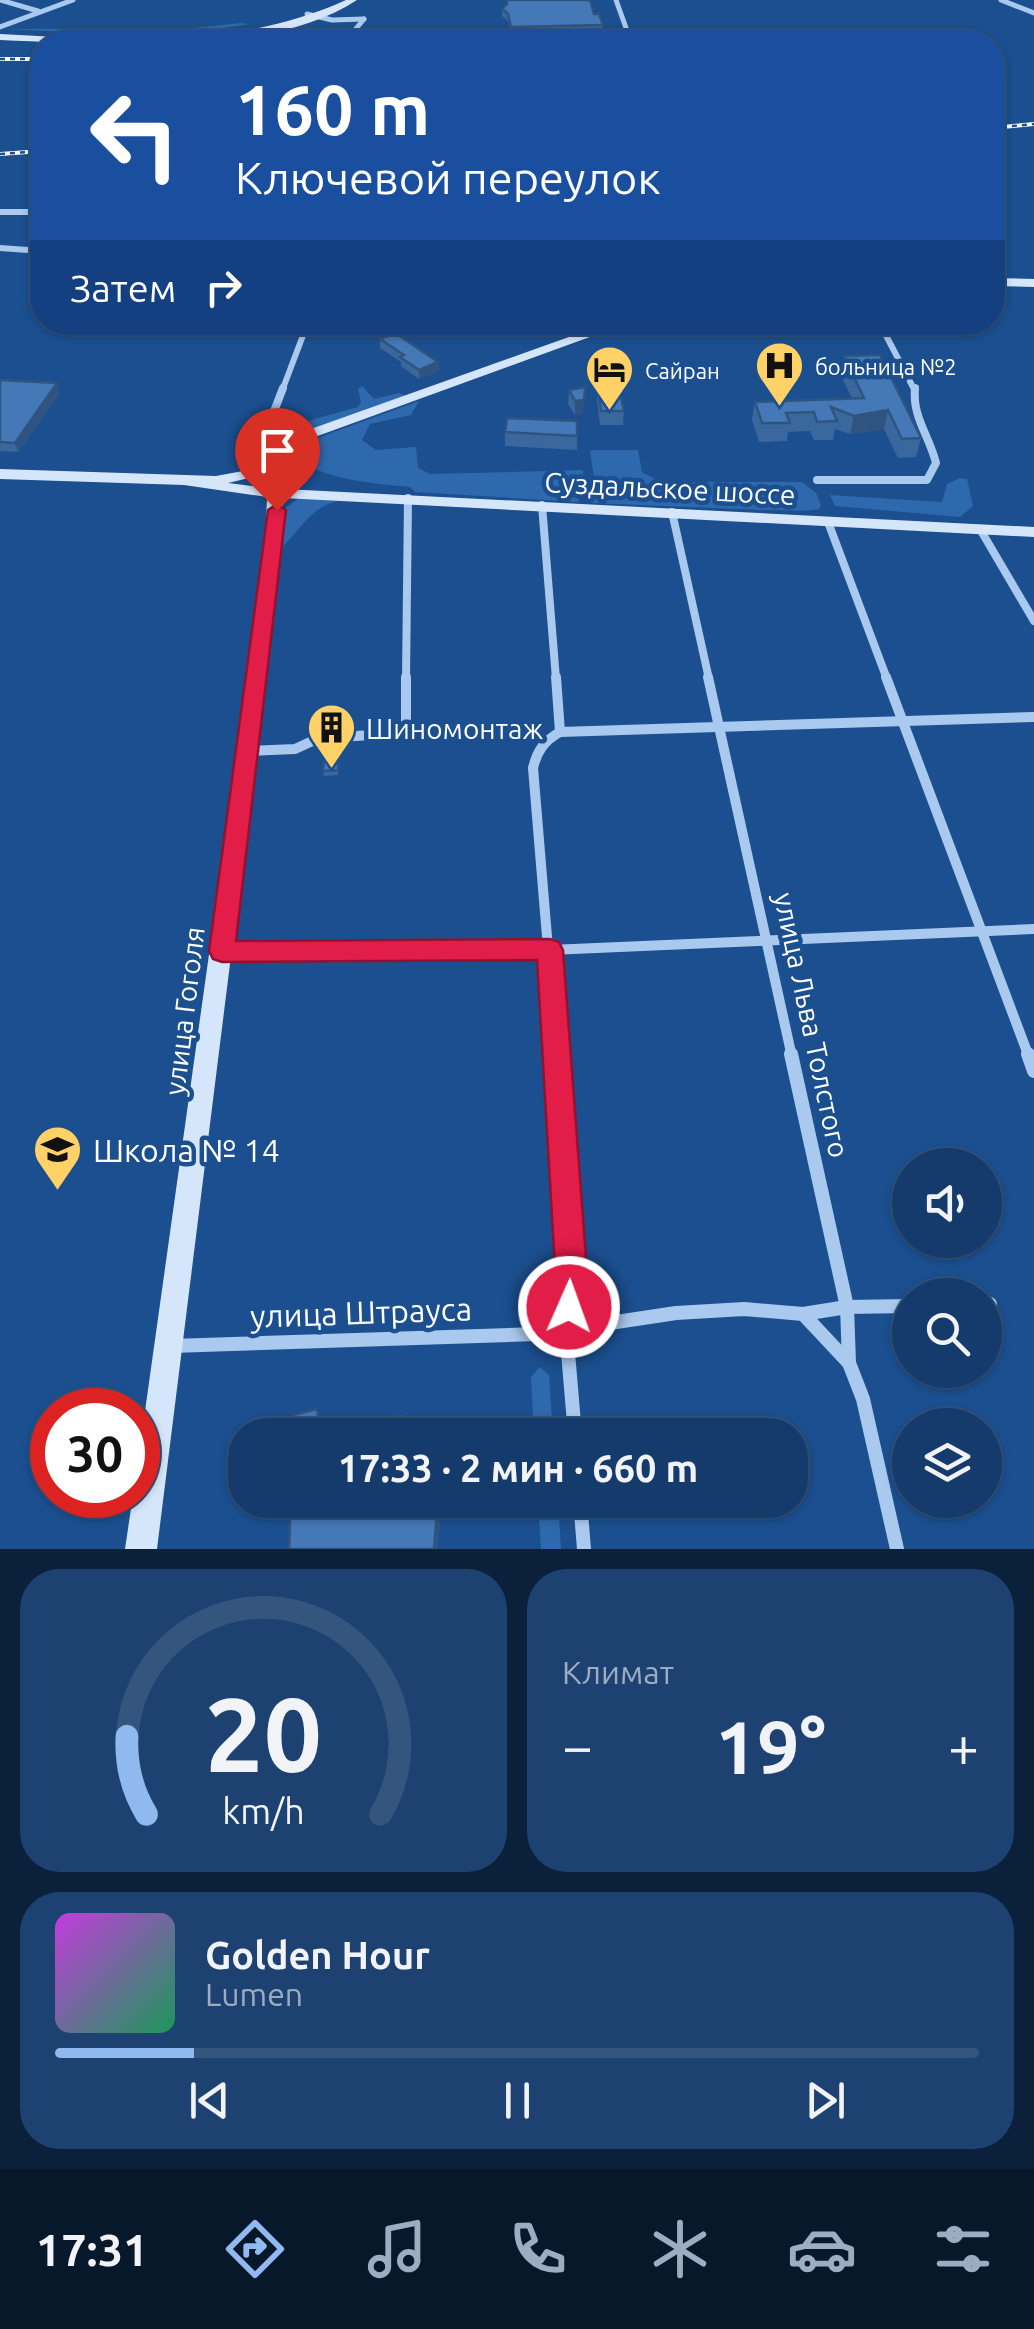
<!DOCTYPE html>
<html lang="ru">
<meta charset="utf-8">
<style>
:root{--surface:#143b6b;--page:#1d4271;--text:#f1f3f6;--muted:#9dadc1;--line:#33557e;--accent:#90b9f0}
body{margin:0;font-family:Ubuntu,sans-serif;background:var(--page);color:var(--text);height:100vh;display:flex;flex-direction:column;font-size:38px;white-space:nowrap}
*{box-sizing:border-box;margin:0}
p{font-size:32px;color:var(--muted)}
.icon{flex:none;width:55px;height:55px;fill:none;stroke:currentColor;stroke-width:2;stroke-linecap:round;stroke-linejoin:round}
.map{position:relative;height:1549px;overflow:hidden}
.panel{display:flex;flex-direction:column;gap:20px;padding:20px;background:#0b203b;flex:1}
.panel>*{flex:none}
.guide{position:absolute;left:30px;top:30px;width:975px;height:305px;border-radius:40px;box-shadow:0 2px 8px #0004,0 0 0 2px var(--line);background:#1a4fa0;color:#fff;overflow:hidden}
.fabs{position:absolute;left:892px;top:1148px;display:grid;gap:20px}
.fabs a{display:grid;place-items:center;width:110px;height:110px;border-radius:50%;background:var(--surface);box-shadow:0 2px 8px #0004,0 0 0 2px var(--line);font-size:50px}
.speed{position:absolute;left:30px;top:1388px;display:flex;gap:20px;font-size:50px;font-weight:700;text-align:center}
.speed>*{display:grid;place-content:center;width:130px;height:130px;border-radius:50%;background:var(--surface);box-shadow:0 2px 8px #0004,0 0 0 2px var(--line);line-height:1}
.speed .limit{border:15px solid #d22;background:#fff;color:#111}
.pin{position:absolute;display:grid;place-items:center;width:85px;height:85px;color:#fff;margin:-102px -42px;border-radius:50% 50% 50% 0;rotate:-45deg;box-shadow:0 0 10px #0007}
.pin .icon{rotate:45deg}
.me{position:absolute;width:110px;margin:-55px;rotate:2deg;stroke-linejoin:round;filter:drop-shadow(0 0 8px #0008)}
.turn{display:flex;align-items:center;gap:35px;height:210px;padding:0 40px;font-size:45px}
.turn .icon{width:130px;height:130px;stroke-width:2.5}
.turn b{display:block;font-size:70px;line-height:85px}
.then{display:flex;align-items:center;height:95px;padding:0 40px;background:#0003;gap:20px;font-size:38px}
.big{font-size:75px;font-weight:700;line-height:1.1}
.panel .tile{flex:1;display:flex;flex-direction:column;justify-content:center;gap:15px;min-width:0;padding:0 35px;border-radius:40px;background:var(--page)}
.panel .dial{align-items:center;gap:0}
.dial svg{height:260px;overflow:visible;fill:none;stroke:var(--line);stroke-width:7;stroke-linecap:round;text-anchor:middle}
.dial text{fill:var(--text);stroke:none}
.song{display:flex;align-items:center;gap:30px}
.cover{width:120px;height:120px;border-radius:15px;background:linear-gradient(135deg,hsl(290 70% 55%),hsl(150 70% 35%))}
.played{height:10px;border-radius:5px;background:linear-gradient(90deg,var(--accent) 15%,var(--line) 15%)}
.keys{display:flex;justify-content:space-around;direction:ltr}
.heat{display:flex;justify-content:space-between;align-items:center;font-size:55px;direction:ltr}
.panel .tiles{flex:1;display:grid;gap:20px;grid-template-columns:1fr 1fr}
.tile:last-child{grid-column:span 2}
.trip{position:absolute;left:228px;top:1418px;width:580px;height:100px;border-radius:40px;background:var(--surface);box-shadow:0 2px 8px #0004,0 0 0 2px var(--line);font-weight:700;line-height:100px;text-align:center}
.menu{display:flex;height:160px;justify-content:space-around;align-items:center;background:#08182b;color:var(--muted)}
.menu .icon{width:70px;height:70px}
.menu .selected{color:var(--accent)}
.menu b{font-size:45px;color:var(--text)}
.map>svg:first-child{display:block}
.green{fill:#2e69ad}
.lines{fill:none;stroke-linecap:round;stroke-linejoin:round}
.street-far4{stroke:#a9c9ee;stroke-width:5}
.street-far3{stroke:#a9c9ee;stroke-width:6}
.street-far2{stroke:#a9c9ee;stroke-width:8}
.street-far1{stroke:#a9c9ee;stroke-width:10}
.street{stroke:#a9c9ee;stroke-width:14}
.secondary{fill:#d6e6fa;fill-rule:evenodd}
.rail-casing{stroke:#fff;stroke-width:4}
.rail{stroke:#1b4f8f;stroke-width:2.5;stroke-dasharray:5;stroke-linecap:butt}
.wall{fill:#3a679d}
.shaded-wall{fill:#305480}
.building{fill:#4478b7;stroke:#305480;stroke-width:2.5}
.route{fill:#e11d48;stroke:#92132f;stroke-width:2.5}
.labels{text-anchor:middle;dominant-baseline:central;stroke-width:9;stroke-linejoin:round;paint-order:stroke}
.far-poi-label{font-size:22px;fill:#fff;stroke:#1b4f8f;text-anchor:start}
.street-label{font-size:28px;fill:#fff;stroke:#1b4f8f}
.poi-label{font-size:28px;fill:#fff;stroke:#1b4f8f;text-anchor:start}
.near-poi-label{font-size:32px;fill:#fff;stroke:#1b4f8f;text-anchor:start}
.near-street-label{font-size:32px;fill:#fff;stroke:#1b4f8f}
</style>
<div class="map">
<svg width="1034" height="1549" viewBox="0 0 1034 1549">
<rect width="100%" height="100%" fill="#1b4f8f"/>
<g class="green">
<path d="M241 23 249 24C168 38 88 33 7 29L193 28Z"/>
<path d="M362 386 374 399 399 393 407 396 274 442C281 424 337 414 358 407L361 402 358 389Z"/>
<path d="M419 401 411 415 370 424 362 440 376 450 416 447 418 468 430 474 583 470 584 488 578 502 415 492 410 487C357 482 326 479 279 452Z"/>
<path d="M594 450H638L642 472 661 482H802L816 493 821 505 819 509C801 513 782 509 763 510L591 503 595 485 590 451Z"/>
<polygon points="960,478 967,479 973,506 960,517 835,506 830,495 942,502 947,484"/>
<path d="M299 498 338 501C310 507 300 531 280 549L286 507Z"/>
<polygon points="540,1367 549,1375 553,1435 534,1435 531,1377"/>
<polygon points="538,1500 558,1500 561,1549 541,1549"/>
</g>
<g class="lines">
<g class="street-far4">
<polyline points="0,0 38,11"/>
<polyline points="616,0 630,39 644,42"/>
<polyline points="1001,0 1034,13"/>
<polyline points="307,14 332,20 364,19"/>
<polyline points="0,27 73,0"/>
<polyline points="345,42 364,19"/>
<polyline points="530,42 541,41"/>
</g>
<g class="street-far3">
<polyline points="0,212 42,212"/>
<polyline points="0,248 42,251"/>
<polyline points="879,322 915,391"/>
<polyline points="282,391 308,322"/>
</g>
<g class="street-far2">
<polyline points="251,471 283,388"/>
<path d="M817 480H927L936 463C929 435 912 417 915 388"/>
<polyline points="542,505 556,679"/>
<polyline points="672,512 709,679"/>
<polyline points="828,522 887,679"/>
<polyline points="980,529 1034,621"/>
<polyline points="406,679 408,498"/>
</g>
<g class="street-far1">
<polyline points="556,677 560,732"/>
<polyline points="708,677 792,1057"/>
<polyline points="886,677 1029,1057"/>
<polyline points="248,751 295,749 319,738 391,734 406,727 406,677"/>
<polyline points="222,951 550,950 1034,929"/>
<path d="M557 1057 533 768C537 751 544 741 560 732L1034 717"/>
</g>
<g class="street">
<polyline points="557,1054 572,1285 566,1329 575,1435"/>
<polyline points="791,1054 847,1307 849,1363 863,1399 897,1549"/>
<polyline points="1028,1054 1034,1071"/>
<polyline points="985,1304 990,1304"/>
<polyline points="803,1314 848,1362"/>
<polyline points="171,1346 537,1334 676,1313 744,1309 803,1314 847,1307 910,1306"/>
<polyline points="580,1500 584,1549"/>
</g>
<g class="secondary">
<path d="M346 0H357C266 59 106 44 0 40V34C118 40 236 50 346 0Z"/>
<polygon points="992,278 1034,279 1034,287 992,286"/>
<polygon points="611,322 631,322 290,446 275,454 253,477 228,483 268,488 270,478 276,476 284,481 284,489 1034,527 1034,537 283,498 281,555 157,1549 125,1549 133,1495 138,1495 138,1461 265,555 267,497 184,485 0,479 0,469 216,476 243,471 265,448 280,440"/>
</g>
<defs>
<g id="rail">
<polyline points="0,59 42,59"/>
<polyline points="992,128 1034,124"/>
<polyline points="0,154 42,151"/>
</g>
</defs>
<use href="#rail" class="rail-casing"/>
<use href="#rail" class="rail"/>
</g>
<g class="wall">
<polygon points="506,0 594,14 603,25 602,32 511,34 508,21 502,16 502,9 506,5"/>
<polygon points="821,322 848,322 847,330 824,330"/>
<polygon points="380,339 438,362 439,371 419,379 401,366 401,362 380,348"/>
<polygon points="844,356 921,438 916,457 898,458 884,429 850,434 835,429 833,440 814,440 810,431 788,432 787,441 759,442 752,420 755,402 852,398 840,374"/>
<polygon points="0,380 60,392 18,452 0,451"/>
<polygon points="598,386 624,411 623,425 600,425 597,400"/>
<polygon points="569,390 583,414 575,415 568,404"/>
<polygon points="577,421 577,450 505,446 505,432"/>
<polygon points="338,759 338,775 324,776 323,771"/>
</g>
<g class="shaded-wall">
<polygon points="438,362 439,371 419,379 419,370"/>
<polygon points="57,383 60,392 18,452 15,443"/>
<polygon points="585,387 583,414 575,415 575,401"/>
<polygon points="888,410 884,429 850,434 854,416"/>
<polygon points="438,1500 441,1514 438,1549 434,1549"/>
</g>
<g class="building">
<polygon points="507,0 590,0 594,14 599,14 603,25 511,27 508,14 502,9 507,4"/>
<polygon points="395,333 438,362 419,370 400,357 404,355 380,339"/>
<polygon points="880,355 921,438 902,439 888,410 854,416 831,407 837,421 817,422 814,412 786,413 790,423 762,423 755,402 864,398 844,356"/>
<polygon points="0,380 57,383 15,443 0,442"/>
<polygon points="598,386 619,386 624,411 601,411"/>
<polygon points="585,387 584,400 575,401 569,390"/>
<polygon points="507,418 577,421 577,436 505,432"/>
<polygon points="338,759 338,770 323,771 324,760"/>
<polygon points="317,1409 319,1421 403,1416 404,1435 293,1435 293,1415"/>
<polygon points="291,1500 438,1500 434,1549 289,1549"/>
</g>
<polygon class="route" points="277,504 286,510 236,941 550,939 559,942 563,950 588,1285 580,1319 569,1323 557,1319 553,1307 556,1285 537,960 222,962 213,959 209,951 268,510"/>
<defs>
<symbol id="hospital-pin" viewBox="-11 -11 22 30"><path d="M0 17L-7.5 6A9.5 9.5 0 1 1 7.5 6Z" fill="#ffd166" stroke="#1b4f8f"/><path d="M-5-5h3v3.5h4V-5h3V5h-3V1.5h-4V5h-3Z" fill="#111"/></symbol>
<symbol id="hotel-pin" viewBox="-11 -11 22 30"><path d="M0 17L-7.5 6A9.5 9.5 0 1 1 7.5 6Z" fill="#ffd166" stroke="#1b4f8f"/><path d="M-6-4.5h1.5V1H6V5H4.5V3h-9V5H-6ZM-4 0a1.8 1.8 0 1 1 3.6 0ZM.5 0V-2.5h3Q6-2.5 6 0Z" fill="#111"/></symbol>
<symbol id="building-pin" viewBox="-11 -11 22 30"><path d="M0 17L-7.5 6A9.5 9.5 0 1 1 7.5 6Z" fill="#ffd166" stroke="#1b4f8f"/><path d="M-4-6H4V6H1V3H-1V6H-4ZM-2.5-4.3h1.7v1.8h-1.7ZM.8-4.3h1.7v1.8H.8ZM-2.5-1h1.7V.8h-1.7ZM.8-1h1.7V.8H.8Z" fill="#111"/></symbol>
<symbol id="school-pin" viewBox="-11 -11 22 30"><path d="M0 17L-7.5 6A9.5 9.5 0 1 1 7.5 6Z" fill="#ffd166" stroke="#1b4f8f"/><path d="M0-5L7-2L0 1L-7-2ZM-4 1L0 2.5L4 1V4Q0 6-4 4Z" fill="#111"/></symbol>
</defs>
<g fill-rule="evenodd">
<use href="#hospital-pin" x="752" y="338" width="55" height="75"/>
<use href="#hotel-pin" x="582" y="342" width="55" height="75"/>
<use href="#building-pin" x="304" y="700" width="55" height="75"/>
<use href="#school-pin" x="30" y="1122" width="55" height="75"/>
</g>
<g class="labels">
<g class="far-poi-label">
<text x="815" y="366">больница №2</text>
<text x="645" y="370">Сайран</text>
</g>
<g class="street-label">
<text transform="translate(670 488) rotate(3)">Суздальское шоссе</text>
<text transform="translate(184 1011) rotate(-83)">улица Гоголя</text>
<text transform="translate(812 1025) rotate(78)">улица Льва Толстого</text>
</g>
<g class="poi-label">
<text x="366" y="728">Шиномонтаж</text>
</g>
<g class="near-poi-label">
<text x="93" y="1150">Школа № 14</text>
</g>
<g class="near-street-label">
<text transform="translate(361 1312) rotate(-2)">улица Штрауса</text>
</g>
</g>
</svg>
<div class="fabs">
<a><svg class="icon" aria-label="sound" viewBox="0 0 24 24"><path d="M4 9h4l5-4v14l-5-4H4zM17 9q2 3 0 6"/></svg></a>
<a><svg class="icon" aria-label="search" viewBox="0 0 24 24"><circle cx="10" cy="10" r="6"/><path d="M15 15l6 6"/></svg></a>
<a><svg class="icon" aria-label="layers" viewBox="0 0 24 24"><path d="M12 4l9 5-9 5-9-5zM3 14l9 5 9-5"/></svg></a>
</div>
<div class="speed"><div class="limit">30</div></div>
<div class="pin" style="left:277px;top:510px;background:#d93025"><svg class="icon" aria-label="arrive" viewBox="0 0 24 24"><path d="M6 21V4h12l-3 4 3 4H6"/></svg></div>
<svg class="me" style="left:569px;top:1307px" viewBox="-20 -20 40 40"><circle r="17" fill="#e11d48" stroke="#fff" stroke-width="3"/><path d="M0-11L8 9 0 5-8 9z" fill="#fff"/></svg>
<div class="trip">17:33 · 2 мин · 660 m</div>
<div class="guide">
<div class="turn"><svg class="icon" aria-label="left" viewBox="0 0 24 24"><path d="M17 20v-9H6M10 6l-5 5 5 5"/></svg><div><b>160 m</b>Ключевой переулок</div></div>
<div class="then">Затем<svg class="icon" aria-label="right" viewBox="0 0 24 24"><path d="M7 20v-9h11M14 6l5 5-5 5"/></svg></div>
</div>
</div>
<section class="panel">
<div class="tiles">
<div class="tile dial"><svg viewBox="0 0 100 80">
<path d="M14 69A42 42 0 1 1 86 69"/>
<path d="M14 69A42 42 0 0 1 8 45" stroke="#90b9f0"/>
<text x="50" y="56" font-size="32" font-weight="700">20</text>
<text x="50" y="72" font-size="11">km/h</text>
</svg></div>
<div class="tile"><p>Климат</p>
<div class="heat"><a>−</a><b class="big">19°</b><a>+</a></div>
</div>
<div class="tile">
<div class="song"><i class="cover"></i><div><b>Golden Hour</b><p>Lumen</p></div></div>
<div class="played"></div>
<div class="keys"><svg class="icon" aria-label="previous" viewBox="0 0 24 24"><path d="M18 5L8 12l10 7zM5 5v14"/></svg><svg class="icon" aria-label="pause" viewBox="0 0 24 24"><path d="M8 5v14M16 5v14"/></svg><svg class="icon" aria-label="next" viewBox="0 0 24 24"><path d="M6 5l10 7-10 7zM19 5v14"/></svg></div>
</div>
</div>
</section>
<nav class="menu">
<b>17:31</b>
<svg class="icon selected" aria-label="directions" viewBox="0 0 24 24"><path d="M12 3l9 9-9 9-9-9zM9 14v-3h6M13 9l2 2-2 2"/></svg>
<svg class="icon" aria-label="music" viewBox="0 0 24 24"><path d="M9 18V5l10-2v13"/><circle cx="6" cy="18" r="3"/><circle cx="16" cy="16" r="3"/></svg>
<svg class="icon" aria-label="phone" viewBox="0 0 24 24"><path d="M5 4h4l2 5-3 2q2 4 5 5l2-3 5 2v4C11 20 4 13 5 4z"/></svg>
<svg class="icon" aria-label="climate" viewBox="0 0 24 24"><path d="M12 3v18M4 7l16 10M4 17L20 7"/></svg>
<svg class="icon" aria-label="car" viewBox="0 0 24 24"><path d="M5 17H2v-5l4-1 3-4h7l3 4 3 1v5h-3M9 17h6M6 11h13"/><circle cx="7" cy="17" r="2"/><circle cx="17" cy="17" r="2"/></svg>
<svg class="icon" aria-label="filters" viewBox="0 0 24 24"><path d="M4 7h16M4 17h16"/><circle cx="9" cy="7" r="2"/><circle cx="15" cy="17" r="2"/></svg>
</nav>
